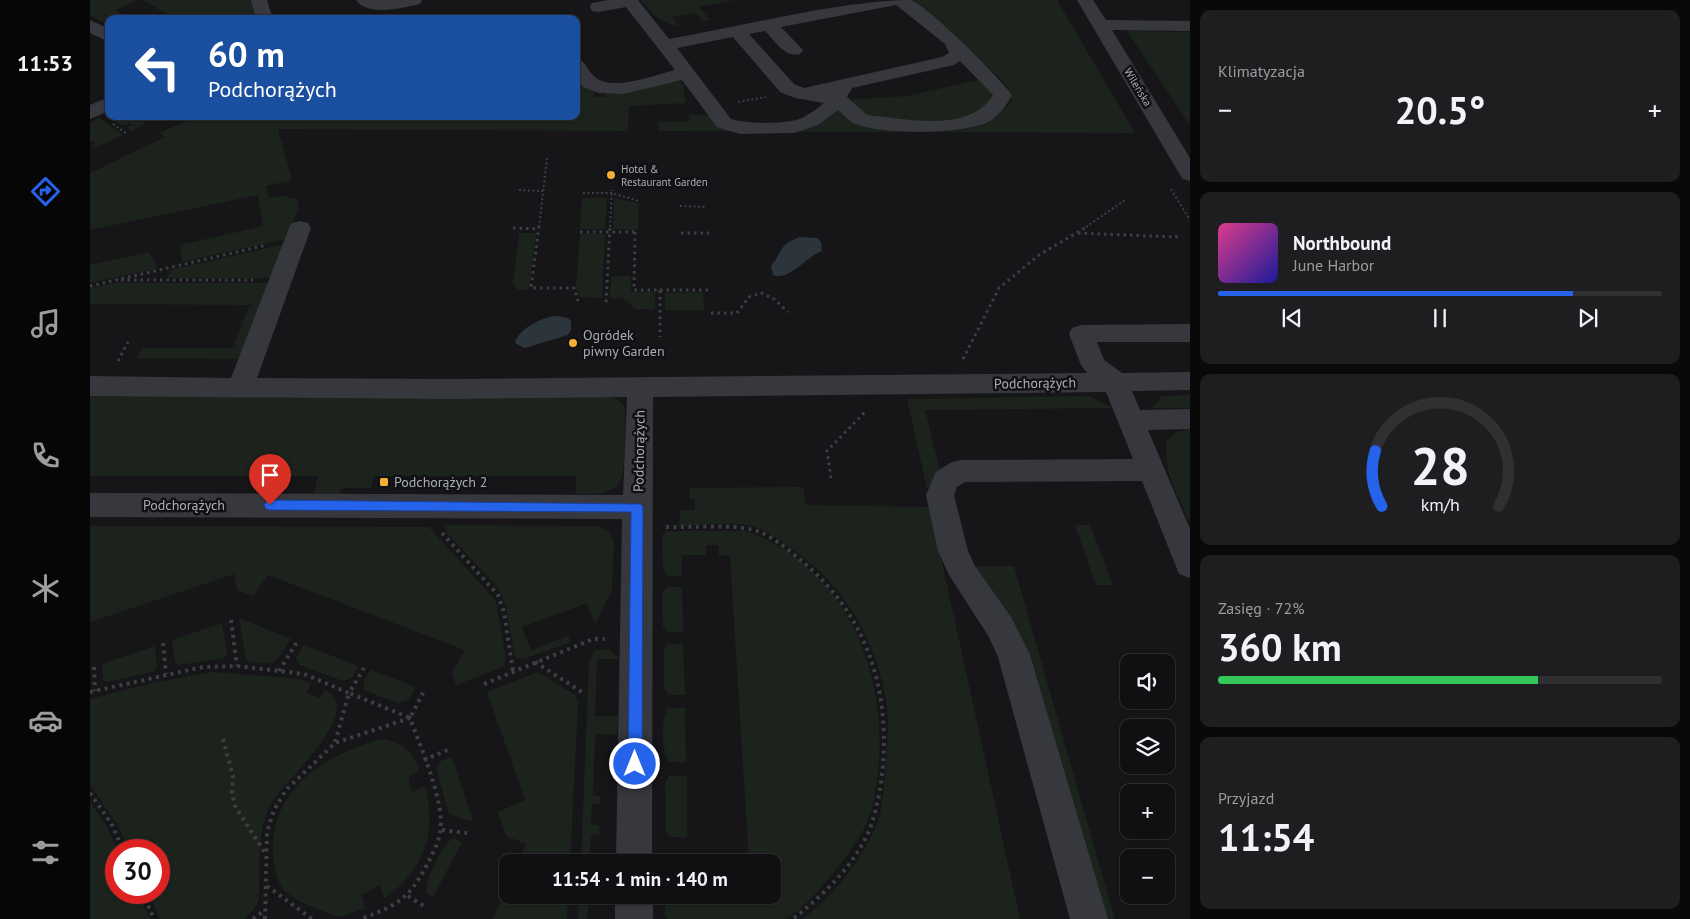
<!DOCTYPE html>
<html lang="pl">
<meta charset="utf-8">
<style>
:root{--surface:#101012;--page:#1e1e20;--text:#f1f3f6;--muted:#9c9d9f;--line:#303032;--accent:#2563eb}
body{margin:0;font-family:"PT Sans",sans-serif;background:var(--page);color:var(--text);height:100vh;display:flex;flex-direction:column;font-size:19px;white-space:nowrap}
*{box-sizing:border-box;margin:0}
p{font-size:16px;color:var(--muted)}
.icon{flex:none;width:28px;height:28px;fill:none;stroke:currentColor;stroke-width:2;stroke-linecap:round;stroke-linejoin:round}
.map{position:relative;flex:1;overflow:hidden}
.panel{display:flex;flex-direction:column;gap:10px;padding:10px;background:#09090a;width:500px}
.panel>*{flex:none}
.guide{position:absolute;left:15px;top:15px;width:475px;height:105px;border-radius:10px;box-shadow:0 1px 4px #0004,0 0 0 1px var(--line);background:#1a4fa0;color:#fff;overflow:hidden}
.buttons{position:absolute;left:1030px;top:654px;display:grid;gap:10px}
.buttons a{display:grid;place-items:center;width:55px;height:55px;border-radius:10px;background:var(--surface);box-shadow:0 1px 4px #0004,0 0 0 1px var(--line);font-size:25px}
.speed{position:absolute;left:15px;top:839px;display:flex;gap:10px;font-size:25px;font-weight:700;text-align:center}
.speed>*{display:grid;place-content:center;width:65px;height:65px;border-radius:50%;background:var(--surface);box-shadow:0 1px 4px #0004,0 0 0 1px var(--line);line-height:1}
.speed .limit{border:8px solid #d22;background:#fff;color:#111}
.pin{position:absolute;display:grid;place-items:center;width:42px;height:42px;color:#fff;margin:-51px -21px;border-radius:50% 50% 50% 0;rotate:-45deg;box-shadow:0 0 5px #0007}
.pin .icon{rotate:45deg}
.me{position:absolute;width:55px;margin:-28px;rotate:0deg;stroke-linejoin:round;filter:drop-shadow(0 0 4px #0008)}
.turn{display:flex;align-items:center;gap:18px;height:105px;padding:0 20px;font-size:22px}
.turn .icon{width:65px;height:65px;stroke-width:2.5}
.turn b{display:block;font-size:35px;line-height:42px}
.big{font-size:38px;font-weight:700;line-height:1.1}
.panel .widget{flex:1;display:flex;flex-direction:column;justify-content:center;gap:8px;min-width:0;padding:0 18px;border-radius:10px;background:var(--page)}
.panel .dial{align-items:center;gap:0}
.dial svg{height:130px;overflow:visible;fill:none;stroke:var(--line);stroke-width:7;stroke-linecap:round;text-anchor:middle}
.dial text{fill:var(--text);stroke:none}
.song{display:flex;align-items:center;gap:15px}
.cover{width:60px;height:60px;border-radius:8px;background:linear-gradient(135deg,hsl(330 70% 55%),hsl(240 70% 35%))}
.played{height:5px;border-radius:2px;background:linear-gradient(90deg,var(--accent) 80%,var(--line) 80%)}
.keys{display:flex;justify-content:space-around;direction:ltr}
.heat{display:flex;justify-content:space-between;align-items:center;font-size:28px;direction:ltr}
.charge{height:8px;border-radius:4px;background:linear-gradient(90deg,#34c759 72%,var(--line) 0)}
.trip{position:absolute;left:409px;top:854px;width:282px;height:50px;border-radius:10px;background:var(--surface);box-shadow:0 1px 4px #0004,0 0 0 1px var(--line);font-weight:700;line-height:50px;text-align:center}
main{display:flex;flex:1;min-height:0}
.menu{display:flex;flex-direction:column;width:90px;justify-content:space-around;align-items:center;background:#060607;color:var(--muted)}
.menu .icon{width:35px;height:35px}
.menu .current{color:var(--accent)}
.menu b{font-size:22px;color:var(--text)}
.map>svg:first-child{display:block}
.green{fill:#1c231d}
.water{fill:#2c353c}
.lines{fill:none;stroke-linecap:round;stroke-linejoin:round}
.path-far2{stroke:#3d3f44;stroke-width:2;stroke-dasharray:2 2.5;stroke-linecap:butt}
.path-far1{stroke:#3d3f44;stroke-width:3;stroke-dasharray:2.5 4;stroke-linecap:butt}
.path{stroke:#3d3f44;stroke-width:4;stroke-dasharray:3 4.5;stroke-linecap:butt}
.minor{fill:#37383d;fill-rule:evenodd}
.route{fill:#2563eb;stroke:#184099}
.poi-dot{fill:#f2b134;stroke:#111113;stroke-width:2}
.labels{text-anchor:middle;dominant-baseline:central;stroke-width:5;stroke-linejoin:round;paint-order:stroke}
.far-street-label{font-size:11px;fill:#a8adb8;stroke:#111113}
.far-poi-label{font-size:11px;fill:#a8adb8;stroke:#111113;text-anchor:start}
.poi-label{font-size:14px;fill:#a8adb8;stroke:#111113;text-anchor:start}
.street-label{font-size:14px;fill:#a8adb8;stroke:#111113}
</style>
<main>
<nav class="menu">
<b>11:53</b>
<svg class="icon current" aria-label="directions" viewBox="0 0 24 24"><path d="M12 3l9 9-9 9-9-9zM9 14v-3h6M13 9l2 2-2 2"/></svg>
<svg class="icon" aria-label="music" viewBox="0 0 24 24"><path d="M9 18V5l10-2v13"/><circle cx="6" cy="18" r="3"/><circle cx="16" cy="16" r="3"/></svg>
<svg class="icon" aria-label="phone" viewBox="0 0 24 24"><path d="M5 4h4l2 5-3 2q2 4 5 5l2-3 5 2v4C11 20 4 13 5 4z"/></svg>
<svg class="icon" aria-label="climate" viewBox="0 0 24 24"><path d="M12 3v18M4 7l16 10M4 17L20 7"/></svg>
<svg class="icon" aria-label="car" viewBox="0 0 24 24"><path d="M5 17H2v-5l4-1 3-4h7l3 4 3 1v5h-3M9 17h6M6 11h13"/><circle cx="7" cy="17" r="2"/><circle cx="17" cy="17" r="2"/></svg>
<svg class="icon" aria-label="filters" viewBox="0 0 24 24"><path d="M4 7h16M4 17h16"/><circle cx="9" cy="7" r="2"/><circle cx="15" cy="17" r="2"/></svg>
</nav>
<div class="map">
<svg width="1100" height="919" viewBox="0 0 1100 919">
<rect width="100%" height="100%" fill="#161618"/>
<g class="green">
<polygon points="0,0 48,0 25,10 31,14 20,17 21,18 12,22 0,15"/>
<polygon points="53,0 162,0 166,19 85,19"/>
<path d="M551 0H645L609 7 620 20 613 21 606 13 582 17 590 27C572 23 562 14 551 0Z"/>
<path d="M819 0H967L1045 133 569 131 568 122H599L600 114 619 115 628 126 703 130 748 106 780 125 877 129C894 125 913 116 921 100L917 87 908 76Z"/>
<polygon points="1037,31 1100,32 1100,125"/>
<polygon points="486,75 505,91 505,97 515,97 516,92 589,81 593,85 595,103 539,106 538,131 188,129 202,180 176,186 179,198 192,196 207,199 209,207 196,239 92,262 90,245 178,225 173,226 170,211 175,209 170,210 168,196 172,194 0,230 0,173 75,137 70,133 106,116 486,116"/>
<polygon points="893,79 903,95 902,100 885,114 859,123 777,118 756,100 817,96"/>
<polygon points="19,113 19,116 59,116 50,120 55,124 42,131 37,127 42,125 39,123 33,126 15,115"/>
<polygon points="9,118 33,135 4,148 1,146 6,143 3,141 0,142 0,123"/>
<polygon points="492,198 517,198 515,229 490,229"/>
<polygon points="524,198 548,203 548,230 523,229"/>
<polygon points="429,233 446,233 439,289 428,290 423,284"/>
<polygon points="490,234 515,234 512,298 490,297 486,286"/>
<polygon points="194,244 181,278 77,278 81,270"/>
<polygon points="59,252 67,266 64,269 0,283 0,265"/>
<path d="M521 276H541V292H565V309H544C538 298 532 298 520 298Z"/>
<polygon points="25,283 179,283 150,359 47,358 52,348 148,348 148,347 143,347 151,327 156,326 151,326 159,307 165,305 0,304 0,288"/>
<polygon points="613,292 614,310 575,310 575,293"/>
<path d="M0 395 521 396 532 403 535 409C534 424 538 477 527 486 516 495 500 494 486 494V476H284L281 488H251L250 494H224L228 476H0Z"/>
<polygon points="1100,395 1100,408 1062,408 1072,396"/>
<polygon points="999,396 1023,408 835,410 851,475 837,489 817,399"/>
<path d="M1100 429V523C1088 496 1072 470 1077 440L1087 432Z"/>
<path d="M713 487 716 505 840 507 930 919H712C743 898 780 850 790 814 794 797 794 779 796 761 797 739 800 716 795 694 785 643 757 591 716 560 700 547 678 529 658 525 640 522 608 525 589 526L590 510H605V499H600V488Z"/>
<path d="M354 525 507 526C517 529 522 533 524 544L522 590 505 624 497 603 432 627 441 650 478 636 481 642 434 659 425 658 416 607 409 589 357 533Z"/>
<polygon points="985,525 1000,525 1023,585 1006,585"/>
<polygon points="0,526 339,527 406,601 416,658 413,667 408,669 366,685 362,672 375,650 178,575 163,596 147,590 144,574 0,622"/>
<path d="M575 531H656C767 571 807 696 783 804 778 829 760 852 744 872 733 886 711 912 695 919 688 919 676 919 669 919 639 919 608 919 578 919L575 915V895H599V902L661 903V895H682V862H659L640 556 629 555 628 545H616V555H592V576H577L573 570 572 536Z"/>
<polygon points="880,566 924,566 1025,919 1006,919"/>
<polygon points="577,587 592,587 593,632 578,632 573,627 572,594"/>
<path d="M149 618 201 639C189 656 190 665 167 663 162 662 160 663 156 659Z"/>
<polygon points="132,623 137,655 134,658 89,665 85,662 82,640"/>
<polygon points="578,644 593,644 595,695 578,695 574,688 574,649"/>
<polygon points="214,645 268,666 262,678 253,681 209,665 206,658"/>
<polygon points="65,646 67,666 65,671 18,682 13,680 12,664"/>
<polygon points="518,649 530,659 507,659 505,716 528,716 527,734 505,734 503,795 510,796 510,804 502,804 501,824 510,825 509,835 501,835 499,862 491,862 499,661 504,650"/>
<polygon points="281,670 326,687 318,700 308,703 274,690 274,680"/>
<path d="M123 672 210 679 221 684 216 693 230 698 235 690C277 710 194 782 182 802 169 825 170 851 169 877 169 885 170 896 167 904 164 909 159 914 155 919H70L58 893 69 892V850H39L28 826 0 785V699L62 683Z"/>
<polygon points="448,672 485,695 488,702 480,862 428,862 436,844 416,836 408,812 435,800 397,692"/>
<path d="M578 708H595L596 762H578C572 749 570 721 578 708Z"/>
<path d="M293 739C313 743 324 752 329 771L318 777 322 792 335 786C348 833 333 871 294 899L290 885 271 895 275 908 251 917 245 916C229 909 207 903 194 890 186 881 184 865 183 853 180 802 216 769 260 750 271 746 281 741 293 739Z"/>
<polygon points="362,757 383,822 359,814 346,768 351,761"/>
<polygon points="579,776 597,776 597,837 580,837 576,831 575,782"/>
<polygon points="0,802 16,825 28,850 26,850 26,892 48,893 60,919 0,919"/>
<path d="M363 838 372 842 343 897 336 893C336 879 351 846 363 838Z"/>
<polygon points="417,887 418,895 478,895 477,919 403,919"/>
<polygon points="489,895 523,895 522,904 498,905 497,919 488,919"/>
</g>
<g class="water">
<path d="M710 237 727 238 731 242 732 251C716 256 701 281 683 275L681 266C693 251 689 244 710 237Z"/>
<path d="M466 316 478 318 481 321V330L478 335 435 348 425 343C428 329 452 317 466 316Z"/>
</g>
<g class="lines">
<g class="path-far2">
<polyline points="26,19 34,15"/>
<polyline points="648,102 676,97"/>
<polyline points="23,124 36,133"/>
<polyline points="1081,189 1100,220"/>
<polyline points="429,190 453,191"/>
<polyline points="493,193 522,193 549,201"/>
<polyline points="590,206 617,207"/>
<polyline points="449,227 457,158"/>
<polyline points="520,227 522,190"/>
<polyline points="996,227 1035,200"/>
</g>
<g class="path-far1">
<polyline points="449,226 441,288 484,288 488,301"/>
<polyline points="423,228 449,229"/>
<polyline points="490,232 548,232"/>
<polyline points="545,232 544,290 570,290 570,337"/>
<polyline points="591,233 619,233"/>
<polyline points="988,233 1086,237 1089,232"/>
<polyline points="31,280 163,280"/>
<polyline points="0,286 177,245"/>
<polyline points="570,290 620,290"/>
<polyline points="516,302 520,226"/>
<polyline points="621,313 647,313 659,297 671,293 684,299 698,312"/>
<polyline points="873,359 909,288 949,255 998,226"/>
<polyline points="28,361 38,342"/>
<polyline points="741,478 737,451 777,410"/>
</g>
<g class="path">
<path d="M576 527C602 528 647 523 670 532 686 539 700 551 713 562 775 614 799 685 793 765 791 787 787 810 779 831 763 867 733 895 703 919"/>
<polyline points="352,533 408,595 414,612 423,671"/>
<polyline points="141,620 147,666"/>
<polyline points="73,643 76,674"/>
<polyline points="445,662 492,692"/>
<polyline points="4,667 5,691"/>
<polyline points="189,671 207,642"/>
<polyline points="394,684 503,639 515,639"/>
<polyline points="0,692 113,667 147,666 214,674 259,693 274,668"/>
<polyline points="133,739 143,776 142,793 145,806 175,853"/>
<polyline points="245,742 259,693 320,718 334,691"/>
<polyline points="334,760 360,749"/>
<polyline points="0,793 21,823 33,850"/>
<polyline points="352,830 377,833"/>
<polyline points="177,886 222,919"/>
<polyline points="52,892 64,919"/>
<polyline points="318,896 337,908"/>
<polyline points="163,919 175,910"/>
<path d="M175 919 177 832 184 810 196 790 245 743 320 718C330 746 356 804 350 833 348 844 342 855 337 865 318 900 307 905 271 919"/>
</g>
<g class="minor">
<polygon points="161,0 177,0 183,19 166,19"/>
<path d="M266 0H332L330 4C313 8 278 17 266 0Z"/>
<path d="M518 0H548L579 39C627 30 674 20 722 11 750 6 792 0 820 0 835 3 912 80 922 95 916 106 911 114 900 121 876 135 788 135 763 123 758 120 753 114 748 110L728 125 704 133 650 134 627 127 592 80 533 94 509 93 493 87 486 79V59C497 61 497 71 505 77 522 92 565 75 585 70L536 7 508 12 502 11 500 7 502 3ZM806 5 855 44 859 53 852 57 714 88 704 84 659 34 675 31C685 41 695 58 710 54L713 50 691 27ZM643 37 690 92 705 98 734 103C728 108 721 113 714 117 699 125 658 124 641 119L587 48ZM870 61 903 95C880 133 820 119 783 116L776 114 757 97 762 88 864 65Z"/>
<polygon points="987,0 1003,0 1016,20 1100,21 1100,31 1022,30 1100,158 1100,181 1093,179 1090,175"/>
<polygon points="0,20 19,29 19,42 0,33"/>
<polygon points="19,97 19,111 0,119 0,105"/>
<polygon points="210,221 218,223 221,228 167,378 359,379 997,373 991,365 979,334 982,328 991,325 1100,324 1100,342 1007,342 1014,360 1032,373 1100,372 1100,390 1042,391 1050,410 1100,409 1100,429 1058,430 1100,529 1100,578 1089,574 1052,481 875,482 867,487 864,495 878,551 885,566 921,617 940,655 1018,919 980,919 908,657 899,637 859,575 848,551 836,495 846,472 860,463 870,460 1043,459 1016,392 563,397 562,862 526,862 532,519 0,517 0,493 533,495 537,397 359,399 0,396 0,376 141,378 199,228 202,223"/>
<rect x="525" y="895" width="38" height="24"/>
</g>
</g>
<polygon class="route" points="180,500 551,504 553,507 552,764 550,769 545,772 540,769 538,764 541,512 180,510 176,509 174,505 176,502"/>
<g class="poi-dot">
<circle cx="521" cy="175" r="5"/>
<circle cx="483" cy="343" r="5"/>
<rect x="289" y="477" width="10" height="10" rx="2.5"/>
</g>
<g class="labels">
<g class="far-street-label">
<text transform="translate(1048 87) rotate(59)">Wileńska</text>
</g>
<g class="far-poi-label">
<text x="531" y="169">Hotel &amp;<tspan x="531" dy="13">Restaurant Garden</tspan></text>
</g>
<g class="poi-label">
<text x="493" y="335">Ogródek<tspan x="493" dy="16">piwny Garden</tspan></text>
<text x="304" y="482">Podchorążych 2</text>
</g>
<g class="street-label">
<text transform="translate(945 383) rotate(-1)">Podchorążych</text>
<text transform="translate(549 451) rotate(-89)">Podchorążych</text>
<text x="94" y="505">Podchorążych</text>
</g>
</g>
</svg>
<div class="buttons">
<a><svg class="icon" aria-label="sound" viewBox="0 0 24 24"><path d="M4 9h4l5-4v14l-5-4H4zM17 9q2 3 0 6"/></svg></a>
<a><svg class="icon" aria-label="layers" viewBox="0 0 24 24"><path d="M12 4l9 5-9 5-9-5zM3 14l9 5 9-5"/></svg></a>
<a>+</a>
<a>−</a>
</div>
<div class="speed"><div class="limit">30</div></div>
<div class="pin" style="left:180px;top:505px;background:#d93025"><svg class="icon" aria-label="arrive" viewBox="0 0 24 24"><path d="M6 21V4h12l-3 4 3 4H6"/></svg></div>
<svg class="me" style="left:545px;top:764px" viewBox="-20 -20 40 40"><circle r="17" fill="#2563eb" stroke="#fff" stroke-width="3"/><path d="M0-11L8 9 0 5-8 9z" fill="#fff"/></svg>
<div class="trip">11:54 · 1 min · 140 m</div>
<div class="guide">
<div class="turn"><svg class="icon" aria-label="left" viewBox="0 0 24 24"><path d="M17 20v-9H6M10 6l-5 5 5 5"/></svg><div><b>60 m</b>Podchorążych</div></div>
</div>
</div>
<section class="panel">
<div class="widget"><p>Klimatyzacja</p>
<div class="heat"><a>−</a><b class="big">20.5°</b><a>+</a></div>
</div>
<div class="widget">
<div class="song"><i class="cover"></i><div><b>Northbound</b><p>June Harbor</p></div></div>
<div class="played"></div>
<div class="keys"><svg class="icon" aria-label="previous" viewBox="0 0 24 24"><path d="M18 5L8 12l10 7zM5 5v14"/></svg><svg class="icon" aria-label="pause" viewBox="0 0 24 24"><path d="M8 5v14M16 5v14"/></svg><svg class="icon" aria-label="next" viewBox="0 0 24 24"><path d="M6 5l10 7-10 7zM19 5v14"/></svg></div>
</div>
<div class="widget dial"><svg viewBox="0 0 100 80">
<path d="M14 69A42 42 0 1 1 86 69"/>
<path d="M14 69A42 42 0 0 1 10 35" stroke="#2563eb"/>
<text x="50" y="56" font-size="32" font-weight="700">28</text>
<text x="50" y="72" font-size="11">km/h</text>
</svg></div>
<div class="widget"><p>Zasięg · 72%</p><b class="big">360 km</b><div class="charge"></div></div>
<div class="widget"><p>Przyjazd</p><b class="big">11:54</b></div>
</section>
</main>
